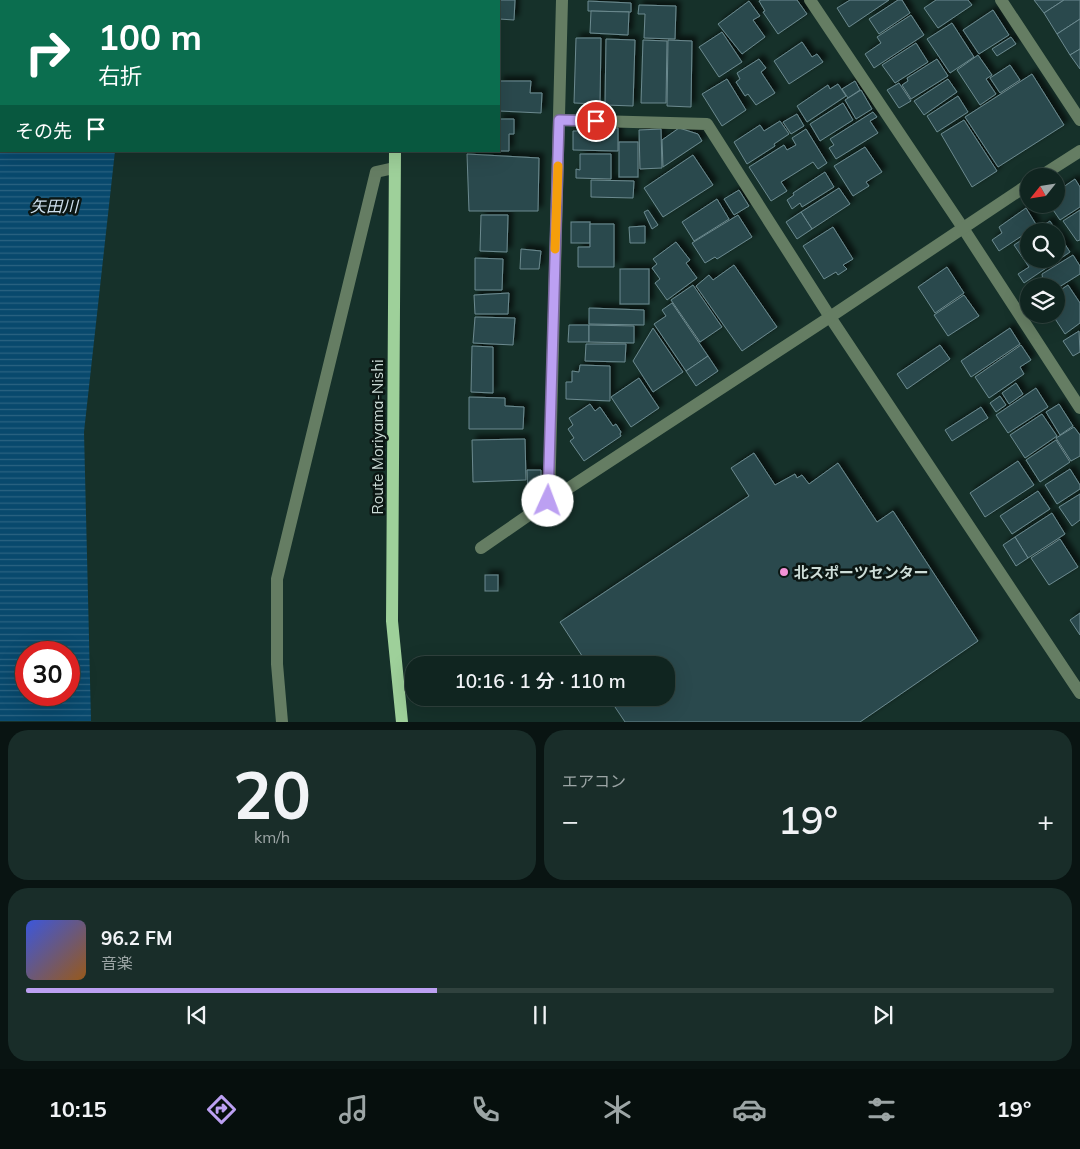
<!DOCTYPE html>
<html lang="ja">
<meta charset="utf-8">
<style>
:root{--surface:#102520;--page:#192d29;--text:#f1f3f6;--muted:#9ca5a5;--line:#30423e;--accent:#bca0f2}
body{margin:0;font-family:Mulish,"Noto Sans JP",sans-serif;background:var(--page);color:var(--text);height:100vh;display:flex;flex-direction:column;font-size:19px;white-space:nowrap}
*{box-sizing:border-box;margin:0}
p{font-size:16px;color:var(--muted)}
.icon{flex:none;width:28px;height:28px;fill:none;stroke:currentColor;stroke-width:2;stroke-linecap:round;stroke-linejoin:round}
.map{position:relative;height:722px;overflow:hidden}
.panel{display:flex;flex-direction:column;gap:8px;padding:8px;background:#091412;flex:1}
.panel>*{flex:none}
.guide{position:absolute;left:0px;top:0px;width:500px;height:152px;box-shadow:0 5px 20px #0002,0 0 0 1px var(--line);background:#0b6e4f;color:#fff;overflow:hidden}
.needle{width:32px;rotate:240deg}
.buttons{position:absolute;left:1020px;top:168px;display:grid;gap:10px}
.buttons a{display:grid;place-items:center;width:45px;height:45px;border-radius:50%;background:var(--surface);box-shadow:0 5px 20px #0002,0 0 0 1px var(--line);font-size:25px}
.speed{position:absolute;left:15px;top:641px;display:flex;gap:10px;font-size:25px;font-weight:700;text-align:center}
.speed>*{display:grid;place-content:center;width:65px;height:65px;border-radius:50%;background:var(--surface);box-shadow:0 5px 20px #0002,0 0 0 1px var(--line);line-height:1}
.speed .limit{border:8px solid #d22;background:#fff;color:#111}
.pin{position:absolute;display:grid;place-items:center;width:42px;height:42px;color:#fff;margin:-21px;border:2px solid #fff;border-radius:50%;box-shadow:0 1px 5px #0007}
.me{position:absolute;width:55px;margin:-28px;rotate:2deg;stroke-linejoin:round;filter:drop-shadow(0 0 4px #0008)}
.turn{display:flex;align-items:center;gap:18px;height:105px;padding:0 15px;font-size:22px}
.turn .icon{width:65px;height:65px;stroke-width:2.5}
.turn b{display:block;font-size:35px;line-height:42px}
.then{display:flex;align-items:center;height:48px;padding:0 15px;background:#0003;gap:10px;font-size:19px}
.big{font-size:38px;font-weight:600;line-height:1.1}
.panel .tile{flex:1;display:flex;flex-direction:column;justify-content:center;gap:8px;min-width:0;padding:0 18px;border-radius:20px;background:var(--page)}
.panel .dial{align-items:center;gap:0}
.dial b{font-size:65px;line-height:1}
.song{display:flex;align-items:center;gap:15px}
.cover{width:60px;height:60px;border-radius:8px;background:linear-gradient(135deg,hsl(230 70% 55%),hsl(30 70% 35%))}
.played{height:5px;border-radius:2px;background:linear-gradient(90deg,var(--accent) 40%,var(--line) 40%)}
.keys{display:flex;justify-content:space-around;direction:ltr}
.heat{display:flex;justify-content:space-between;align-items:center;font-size:28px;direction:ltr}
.panel .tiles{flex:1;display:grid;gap:8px;grid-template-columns:1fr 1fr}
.tile:last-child{grid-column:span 2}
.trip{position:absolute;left:405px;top:656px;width:270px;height:50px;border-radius:20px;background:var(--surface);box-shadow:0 5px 20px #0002,0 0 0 1px var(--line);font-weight:600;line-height:50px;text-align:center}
.dock{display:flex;height:80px;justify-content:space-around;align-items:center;background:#060f0d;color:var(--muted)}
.dock .icon{width:35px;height:35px}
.dock .current{color:var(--accent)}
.dock b{font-size:22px;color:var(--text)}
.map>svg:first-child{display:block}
.water{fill:url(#water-rules);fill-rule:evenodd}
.building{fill:#2c494e;stroke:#6b8a8f;filter:url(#shadow)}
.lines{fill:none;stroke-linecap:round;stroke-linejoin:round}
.minor{stroke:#657d63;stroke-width:12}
.major{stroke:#9ed09a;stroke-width:12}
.route-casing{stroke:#7a689d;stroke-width:12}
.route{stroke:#bca0f2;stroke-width:9}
.slow{stroke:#f59e0b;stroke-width:9}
.poi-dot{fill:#f391d6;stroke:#0b1613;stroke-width:2}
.labels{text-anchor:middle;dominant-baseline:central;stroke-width:5;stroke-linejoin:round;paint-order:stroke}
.street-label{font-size:15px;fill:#cdddd8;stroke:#0b1613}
.poi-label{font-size:15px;font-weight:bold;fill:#cdddd8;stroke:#0b1613;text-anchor:start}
.water-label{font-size:16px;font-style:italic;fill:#d0e2f0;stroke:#0b1613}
</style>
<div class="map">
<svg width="1080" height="722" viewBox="0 0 1080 722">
<defs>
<pattern id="water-rules" width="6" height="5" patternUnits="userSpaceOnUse" patternTransform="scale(1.25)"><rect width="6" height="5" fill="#08496d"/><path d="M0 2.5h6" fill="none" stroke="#2b6381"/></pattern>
<filter id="shadow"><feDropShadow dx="4.5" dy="-4.5" stdDeviation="2.5" flood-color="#0009"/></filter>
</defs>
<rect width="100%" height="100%" fill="#16312a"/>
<path class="water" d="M0 0H126L1 1V151H115L84 432 91 721H0ZM26 652H69V695H26Z"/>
<g class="building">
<polygon points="484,0 515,0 514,20 499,19 499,1"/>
<polygon points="761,0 797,0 807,14 778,34 763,12 765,11 759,1"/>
<polygon points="850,0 889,0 849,27 837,8"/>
<polygon points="898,0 902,0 910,13 879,34 869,19"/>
<polygon points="936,0 968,0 972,5 938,28 924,8"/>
<polygon points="1034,0 1064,0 1044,13"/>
<polygon points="1064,0 1080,0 1080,19 1057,34 1044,13"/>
<polygon points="588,1 631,3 631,12 588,11"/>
<polygon points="749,1 760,16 753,20 765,37 742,54 718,24"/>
<polygon points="639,5 676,6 675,39 644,38 645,14 638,14"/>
<polygon points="993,10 1009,35 979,54 963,30"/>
<polygon points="591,11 629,12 628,35 590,33"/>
<polygon points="911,15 924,35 874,68 865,54 881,43 877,37"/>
<polygon points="1080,19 1080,49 1070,55 1057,34"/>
<polygon points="952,23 974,57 950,73 927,39"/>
<polygon points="722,32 742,62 719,77 699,47"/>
<polygon points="1011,37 1016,44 997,56 992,49"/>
<polygon points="576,38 601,38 600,104 574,103"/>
<polygon points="606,39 635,40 633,106 605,105"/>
<polygon points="643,40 667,41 666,103 641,103"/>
<polygon points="668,40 692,41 691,107 667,106"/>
<polygon points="802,42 812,57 817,54 823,62 789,84 774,61"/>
<polygon points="916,43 928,62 895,83 882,65"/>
<polygon points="1080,49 1080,69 1070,55"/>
<polygon points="978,55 992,75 986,79 996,94 980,105 957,70"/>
<polygon points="759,59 766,68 761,72 775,93 756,105 748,94 745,96 736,82 740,79 737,73"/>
<polygon points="937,59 948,76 911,99 902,85 908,81 907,78"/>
<polygon points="1010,65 1020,80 1000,93 990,78"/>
<polygon points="1032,74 1064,125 998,167 965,117"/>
<polygon points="727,79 746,110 722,126 702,94"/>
<polygon points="948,79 957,92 924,115 914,101"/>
<polygon points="499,81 531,81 530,93 542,93 541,113 499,111"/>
<polygon points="855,81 860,90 848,98 842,89"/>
<polygon points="899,83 911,101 899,108 887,90"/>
<polygon points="838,84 846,96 807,122 797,106 828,85 830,89"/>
<polygon points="861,90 872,109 856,119 845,100"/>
<polygon points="958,96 968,112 937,132 927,116"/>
<polygon points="843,103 853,120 820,141 810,124"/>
<polygon points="873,112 877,117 870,121 878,133 836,159 829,148 834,145 830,139"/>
<polygon points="797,114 804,126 791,134 783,122"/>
<polygon points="499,119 514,119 514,134 509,134 509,151 499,151"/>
<polygon points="964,120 997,171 972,187 941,134"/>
<polygon points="780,121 789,134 774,144 775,146 747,164 734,142 760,125 764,131"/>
<polygon points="578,127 618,128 618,151 573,150 573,131 578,131"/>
<polygon points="679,128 698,134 702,141 663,167 662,140"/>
<polygon points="661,129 662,168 640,169 639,130"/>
<polygon points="806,129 827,163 818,169 813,162 781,182 787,191 771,201 749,167 784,145 787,150 796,145 792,138"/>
<rect x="619" y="142" width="19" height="35"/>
<polygon points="865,147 882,172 866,182 869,186 853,196 834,166"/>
<polygon points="467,154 539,158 538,211 469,211"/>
<polygon points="580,154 611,154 611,179 576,178 576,169 580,170"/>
<polygon points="693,155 713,185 663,217 644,188"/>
<polygon points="825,172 834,187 802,207 800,203 792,209 787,200 794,195 793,193"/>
<polygon points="1075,179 1080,187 1080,207 1060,220 1049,204 1056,204 1056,192"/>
<polygon points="591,180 634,181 633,198 591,197"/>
<polygon points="839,188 850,204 812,229 801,212"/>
<polygon points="739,190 749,206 734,215 724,199"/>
<polygon points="717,199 729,219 694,241 682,222"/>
<polygon points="1026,208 1037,226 999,251 992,240 1002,233 999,227"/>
<polygon points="648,210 658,225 652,229 644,212"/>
<polygon points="1080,210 1080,240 1077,241 1063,221"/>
<polygon points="801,212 812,229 797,239 786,222"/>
<polygon points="481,215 508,215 507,252 480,251"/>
<polygon points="738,215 752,237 717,259 715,257 705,263 692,243"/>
<polygon points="1050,221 1070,252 1024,283 1018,274 1029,267 1014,245 1029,235 1029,259 1056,259 1056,231 1034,231"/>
<rect x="571" y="222" width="19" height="21"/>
<polygon points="590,224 614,224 614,267 578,267 578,247 590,247"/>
<polygon points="645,226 645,243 630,243 629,227"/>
<polygon points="833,227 853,259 843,265 847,269 838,275 836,272 824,279 803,246"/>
<polygon points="676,242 690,260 686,263 697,278 667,300 655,283 660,279 652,268 657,264 653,259"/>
<polygon points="521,249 541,251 539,269 520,269"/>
<polygon points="1073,255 1080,266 1080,274 1056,289 1056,286 1045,286 1043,281 1042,274"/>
<polygon points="475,258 503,259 502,290 475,290"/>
<polygon points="734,265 777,327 742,351 696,286 709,275 713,280"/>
<polygon points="947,267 964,293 935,313 918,287"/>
<rect x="620" y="269" width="29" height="35"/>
<polygon points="693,285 722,327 700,342 671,300"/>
<polygon points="1068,285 1080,303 1080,323 1065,334 1052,314 1056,314 1056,293"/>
<polygon points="509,293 508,314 475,314 474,295"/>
<polygon points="964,295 979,316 948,336 934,315"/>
<polygon points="672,303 708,356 686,371 654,324 666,316 662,310"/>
<polygon points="589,308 644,310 644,325 589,324"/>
<polygon points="475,317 515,318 513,345 473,343"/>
<polygon points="569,325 589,325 589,342 568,342"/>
<polygon points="589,325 634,326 634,343 589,342"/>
<polygon points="653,328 683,372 653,392 633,361"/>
<polygon points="1010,328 1020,344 971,377 961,361"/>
<polygon points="1079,331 1080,352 1073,356 1063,341"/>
<polygon points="586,344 626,344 625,362 585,361"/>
<polygon points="940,345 950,359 907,389 897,374"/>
<polygon points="1021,345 1031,360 1020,367 1024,374 989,398 975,377"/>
<polygon points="472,346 493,347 493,393 471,392"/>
<polygon points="708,356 718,371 696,386 686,371"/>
<polygon points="580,365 610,366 610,401 566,399 566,382 572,382 572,371 579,372"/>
<polygon points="639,378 659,408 631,427 611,397"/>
<polygon points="1016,383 1023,394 1009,404 1002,393"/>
<polygon points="1036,388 1048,407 1008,433 996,415"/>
<polygon points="1000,396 1006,405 996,412 990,403"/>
<polygon points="469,397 505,398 505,406 524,407 523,429 469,429"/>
<polygon points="590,404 595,411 600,407 613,426 616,424 621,432 620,434 621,436 584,461 570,441 574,438 568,429 573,425 569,418"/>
<polygon points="1059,404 1073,426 1060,435 1046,412"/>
<polygon points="981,407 988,418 952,441 945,430"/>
<polygon points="1042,414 1057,436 1025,458 1010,435"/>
<polygon points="1074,427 1080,435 1080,456 1071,461 1056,438"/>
<polygon points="525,439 526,480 473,482 472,440"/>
<polygon points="1056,440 1070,462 1040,482 1026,460"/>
<polygon points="754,453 775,485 795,474 797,478 802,475 809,484 838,463 877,522 893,511 978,641 860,722 625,722 609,698 666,698 666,665 588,665 560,622 749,496 731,468"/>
<polygon points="1018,461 1034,485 985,517 970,493"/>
<polygon points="1070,469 1080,485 1080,489 1057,504 1045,485"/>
<polygon points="527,470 541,470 541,489 528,497"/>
<polygon points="1038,491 1050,509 1012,534 1000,516"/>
<polygon points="1080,494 1080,520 1072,526 1059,507"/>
<polygon points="1052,513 1065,534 1028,558 1015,537"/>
<polygon points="1015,537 1028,558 1016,566 1003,545"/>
<polygon points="1060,539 1078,567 1049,585 1031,558"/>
<rect x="485" y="575" width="13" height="16"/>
<polygon points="1080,613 1080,635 1070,620"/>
</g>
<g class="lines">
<g class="minor">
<polyline points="810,0 963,228 1080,408"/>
<polyline points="1001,0 1080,120"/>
<polyline points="559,120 707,124 830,317 1080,693"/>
<polyline points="1041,176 1080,151"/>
<polyline points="549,501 562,0"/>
<polyline points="481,548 549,501 830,317 1029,184"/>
<polyline points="282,722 277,664 277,579 376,172 394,168"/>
</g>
<g class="major">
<polyline points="401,1 401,0"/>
<polyline points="395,151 392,621 402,722"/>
</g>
</g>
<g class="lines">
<defs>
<polyline id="route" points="548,501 559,120 596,121"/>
</defs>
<use href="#route" class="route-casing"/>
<use href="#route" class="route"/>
<polyline class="slow" points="555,249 558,166"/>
</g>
<circle class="poi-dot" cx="784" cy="572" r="5"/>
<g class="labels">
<g class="street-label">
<text transform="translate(377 437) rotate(-90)">Route Moriyama-Nishi</text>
</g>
<g class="poi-label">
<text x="794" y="572">北スポーツセンター</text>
</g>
<g class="water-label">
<text x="54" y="206">矢田川</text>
</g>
</g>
</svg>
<div class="buttons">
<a><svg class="needle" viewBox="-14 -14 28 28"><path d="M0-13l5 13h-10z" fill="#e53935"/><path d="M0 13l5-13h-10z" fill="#9ca5a5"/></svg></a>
<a><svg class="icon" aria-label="search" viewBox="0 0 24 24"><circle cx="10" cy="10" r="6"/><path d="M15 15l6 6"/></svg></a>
<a><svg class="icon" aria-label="layers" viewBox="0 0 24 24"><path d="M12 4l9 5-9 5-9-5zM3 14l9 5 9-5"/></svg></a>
</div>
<div class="speed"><div class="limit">30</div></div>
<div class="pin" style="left:596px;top:121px;background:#d93025"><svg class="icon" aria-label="arrive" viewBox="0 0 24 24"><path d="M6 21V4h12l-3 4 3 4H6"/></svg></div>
<svg class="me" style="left:548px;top:501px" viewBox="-20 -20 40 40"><circle r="19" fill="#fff"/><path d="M0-13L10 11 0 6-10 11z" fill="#bca0f2"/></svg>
<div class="trip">10:16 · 1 分 · 110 m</div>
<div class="guide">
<div class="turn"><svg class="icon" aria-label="right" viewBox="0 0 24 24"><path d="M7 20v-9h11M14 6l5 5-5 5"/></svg><div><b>100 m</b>右折</div></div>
<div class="then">その先<svg class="icon" aria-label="arrive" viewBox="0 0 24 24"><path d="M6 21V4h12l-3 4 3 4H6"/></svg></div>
</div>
</div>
<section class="panel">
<div class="tiles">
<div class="tile dial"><b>20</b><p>km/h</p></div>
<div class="tile"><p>エアコン</p>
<div class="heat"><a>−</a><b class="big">19°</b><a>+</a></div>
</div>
<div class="tile">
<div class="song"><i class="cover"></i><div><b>96.2 FM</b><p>音楽</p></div></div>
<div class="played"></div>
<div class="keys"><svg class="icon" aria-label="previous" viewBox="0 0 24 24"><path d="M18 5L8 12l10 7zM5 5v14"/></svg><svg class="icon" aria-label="pause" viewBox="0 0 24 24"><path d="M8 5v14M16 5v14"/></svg><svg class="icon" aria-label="next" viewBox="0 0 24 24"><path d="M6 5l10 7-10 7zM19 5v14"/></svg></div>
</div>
</div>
</section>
<nav class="dock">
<b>10:15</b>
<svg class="icon current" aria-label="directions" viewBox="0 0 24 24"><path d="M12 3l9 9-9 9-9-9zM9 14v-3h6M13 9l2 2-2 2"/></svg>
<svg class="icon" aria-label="music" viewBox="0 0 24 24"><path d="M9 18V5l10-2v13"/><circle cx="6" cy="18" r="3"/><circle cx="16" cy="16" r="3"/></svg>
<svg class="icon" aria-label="phone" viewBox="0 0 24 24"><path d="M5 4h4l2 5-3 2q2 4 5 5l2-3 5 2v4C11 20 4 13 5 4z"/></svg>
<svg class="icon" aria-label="climate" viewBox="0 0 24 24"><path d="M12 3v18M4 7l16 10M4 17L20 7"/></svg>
<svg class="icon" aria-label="car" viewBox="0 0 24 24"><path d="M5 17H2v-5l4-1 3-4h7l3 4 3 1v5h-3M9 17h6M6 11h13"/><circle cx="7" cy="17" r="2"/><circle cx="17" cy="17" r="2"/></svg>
<svg class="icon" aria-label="filters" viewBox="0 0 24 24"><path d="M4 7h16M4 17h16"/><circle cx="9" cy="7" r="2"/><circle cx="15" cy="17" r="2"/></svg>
<b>19°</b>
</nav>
